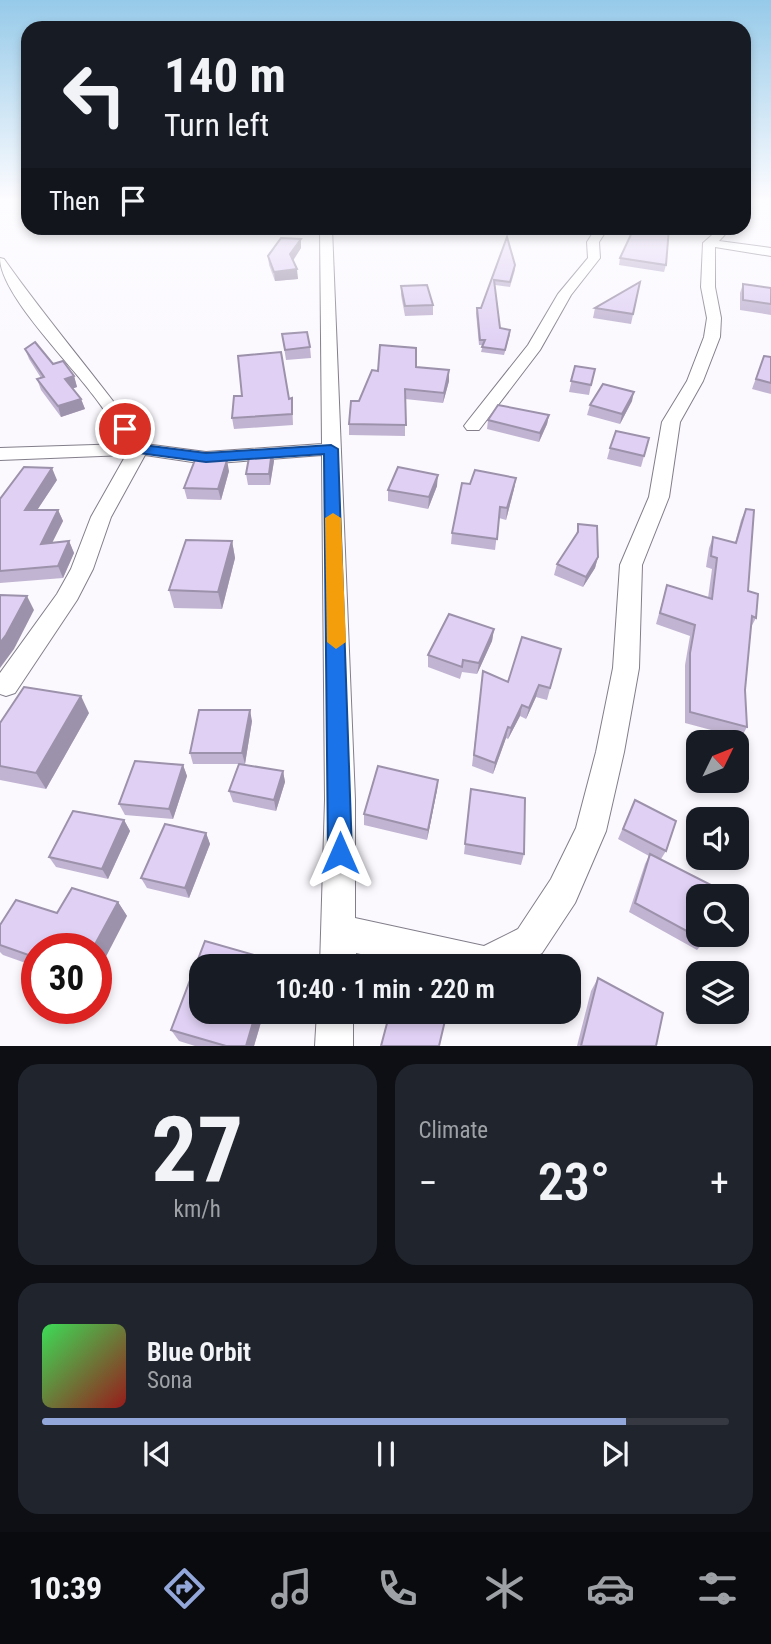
<!DOCTYPE html>
<meta charset="utf-8">
<style>
:root{--surface:#171b24;--page:#20242c;--text:#f1f3f6;--muted:#9ea1a6;--line:#363941;--accent:#93a7db}
body{margin:0;font-family:"Roboto Condensed",sans-serif;background:var(--page);color:var(--text);height:100vh;display:flex;flex-direction:column;font-size:26px;white-space:nowrap}
*{box-sizing:border-box;margin:0}
p{font-size:23px;color:var(--muted)}
.icon{flex:none;width:38px;height:38px;fill:none;stroke:currentColor;stroke-width:2;stroke-linecap:round;stroke-linejoin:round}
.map{position:relative;height:1046px;overflow:hidden}
.details{display:flex;flex-direction:column;gap:18px;padding:18px;background:#0d0f14;flex:1}
.details>*{flex:none}
.banner{position:absolute;left:21px;top:21px;width:730px;height:214px;border-radius:21px;box-shadow:0 4px 10px #0003;background:#171b24;color:var(--text);overflow:hidden}
.needle{width:46px;rotate:47deg}
.fabs{position:absolute;left:686px;top:730px;display:grid;gap:14px}
.fabs a{display:grid;place-items:center;width:63px;height:63px;border-radius:14px;background:var(--surface);box-shadow:0 4px 10px #0003;font-size:35px}
.speed{position:absolute;left:21px;top:933px;display:flex;gap:14px;font-size:35px;font-weight:700;text-align:center}
.speed>*{display:grid;place-content:center;width:91px;height:91px;border-radius:50%;background:var(--surface);box-shadow:0 4px 10px #0003;line-height:1}
.speed .limit{border:10px solid #d22;background:#fff;color:#111}
.pin{position:absolute;display:grid;place-items:center;width:60px;height:60px;color:#fff;margin:-30px;border:4px solid #fff;border-radius:50%;box-shadow:0 2px 7px #0007}
.me{position:absolute;width:77px;margin:-38px;rotate:0deg;stroke-linejoin:round;filter:drop-shadow(0 0 5px #0008)}
.turn{display:flex;align-items:center;gap:24px;height:147px;padding:0 28px;font-size:32px}
.turn .icon{width:91px;height:91px;stroke-width:2.5}
.turn b{display:block;font-size:49px;line-height:60px}
.then{display:flex;align-items:center;height:66px;padding:0 28px;background:#0003;gap:14px;font-size:26px}
.big{font-size:52px;font-weight:600;line-height:1.1}
.details .card{flex:1;display:flex;flex-direction:column;justify-content:center;gap:10px;min-width:0;padding:0 24px;border-radius:21px;background:var(--page)}
.details .dial{align-items:center;gap:0}
.dial b{font-size:91px;line-height:1}
.song{display:flex;align-items:center;gap:21px}
.cover{width:84px;height:84px;border-radius:10px;background:linear-gradient(135deg,hsl(130 70% 55%),hsl(0 70% 35%))}
.played{height:7px;border-radius:4px;background:linear-gradient(90deg,var(--accent) 85%,var(--line) 85%)}
.keys{display:flex;justify-content:space-around;direction:ltr}
.heat{display:flex;justify-content:space-between;align-items:center;font-size:38px;direction:ltr}
.details .tiles{flex:1;display:grid;gap:18px;grid-template-columns:1fr 1fr}
.card:last-child{grid-column:span 2}
.trip{position:absolute;left:189px;top:954px;width:392px;height:70px;border-radius:21px;background:var(--surface);box-shadow:0 4px 10px #0003;font-weight:600;line-height:70px;text-align:center}
.tabs{display:flex;height:112px;justify-content:space-around;align-items:center;background:#090b0e;color:var(--muted)}
.tabs .icon{width:49px;height:49px}
.tabs .active{color:var(--accent)}
.tabs b{font-size:32px;color:var(--text)}
.map>svg:first-child{display:block}
.lines{fill:none;stroke-linecap:round;stroke-linejoin:round}
.minor-casing{stroke:#837e8a;stroke-width:2}
.minor{fill:#fff;fill-rule:evenodd}
.wall{fill:#c1b4d2}
.shaded-wall{fill:#9d92ab}
.building{fill:#e0d1f4;stroke:#9d92ab;stroke-width:2}
.route{fill:#1a73e8;stroke:#114b97;stroke-width:2}
.slow{fill:#f59e0b}
</style>
<div class="map">
<svg width="771" height="1046" viewBox="0 0 771 1046">
<rect width="100%" height="100%" fill="#fbf9fe"/>
<g class="lines">
<defs>
<g id="minor">
<path d="M320 228H332L355 800V918L484 946 518 929 551 879 576 828 596 752 613 668 620 565 649 497 662 422 687 381 704 337 707 318 701 287 703 243 720 228H731L719 241 771 248V256L715 247V287L721 318 720 337 703 381 680 422 669 497 642 565 639 668 624 752 606 831 575 903 542 953 518 966H416L356 953V966H320L325 800 322 455 206 464 145 455 111 517 93 569 77 600 15 693 6 696 0 694V673L57 594 71 569 91 517 126 455 0 460V448L126 444C115 427 105 410 93 395 70 363 0 294 0 258L4 259C49 323 100 381 145 444L206 452 322 444Z"/>
<polygon points="596,228 608,228 599,242 600,258 571,295 540,350 479,430 467,430 464,426 467,422 528,345 558,294 588,258 587,242"/>
<polygon points="317,1012 353,1012 353,1046 315,1046"/>
</g>
</defs>
<use href="#minor" class="minor-casing"/>
<use href="#minor" class="minor"/>
</g>
<g class="wall">
<polygon points="744,198 762,198 760,202"/>
<polygon points="349,228 370,228 370,234 350,235"/>
<polygon points="507,237 515,270 510,287 495,285 500,328 510,335 504,355 481,352 483,345 479,345 476,313 477,308 481,308"/>
<polygon points="301,248 293,261 298,279 275,281 269,265 268,256"/>
<polygon points="620,258 666,265 664,272 619,265"/>
<polygon points="640,282 631,324 593,318 595,308"/>
<polygon points="743,284 771,288 771,315 740,310 740,293"/>
<polygon points="401,286 433,305 433,315 405,316 401,295"/>
<polygon points="282,334 310,347 311,358 286,360"/>
<polygon points="25,349 74,376 77,387 73,388 81,399 85,409 61,417 41,390 37,379 41,378 29,359"/>
<polygon points="764,356 771,357 771,394 752,389"/>
<polygon points="575,366 591,385 589,395 569,392"/>
<polygon points="416,367 449,381 443,403 405,399 405,436 349,435 349,424 359,401 378,371"/>
<polygon points="292,398 293,425 234,429 232,418"/>
<polygon points="632,401 620,424 587,415 590,405"/>
<polygon points="549,415 547,424 539,442 487,429 488,420"/>
<polygon points="649,438 641,467 607,459 610,448"/>
<polygon points="272,450 274,461 270,485 248,485 246,474"/>
<polygon points="229,471 221,500 187,499 184,488"/>
<polygon points="516,478 514,489 506,520 499,518 495,550 451,544 452,533 470,484"/>
<polygon points="57,480 37,510 58,510 63,521 52,543 69,541 74,553 63,578 0,583 0,499"/>
<polygon points="437,486 428,509 388,501 388,490"/>
<polygon points="746,509 748,591 756,618 750,629 745,690 747,727 741,738 685,723 685,665 690,636 656,624 667,585 708,598 712,569 706,567 709,548 713,537 735,543 741,520"/>
<polygon points="578,524 598,557 595,568 583,587 554,575 557,564 576,536"/>
<polygon points="232,541 235,558 222,609 174,608 169,590"/>
<polygon points="494,629 492,641 477,674 462,672 460,679 428,667 428,655"/>
<polygon points="561,649 547,700 536,697 526,719 520,716 508,739 506,738 493,774 472,766 483,671 508,682"/>
<polygon points="89,713 46,789 0,780 0,723"/>
<polygon points="252,721 245,764 240,764 283,771 285,782 276,811 233,802 229,791 239,764 193,764 190,753"/>
<polygon points="183,765 187,776 173,819 125,815 119,804"/>
<polygon points="438,780 437,790 427,840 364,825 364,814"/>
<polygon points="471,789 524,854 521,865 464,854"/>
<polygon points="635,800 666,851 661,859 705,941 697,950 629,912 645,864 649,856 618,839"/>
<polygon points="124,820 130,831 108,879 56,867 49,857"/>
<polygon points="206,833 210,844 189,898 147,888 141,878"/>
<polygon points="118,902 127,916 37,948 37,967 3,955 0,952 0,925"/>
<polygon points="598,978 656,1046 577,1046 591,991"/>
<polygon points="201,1012 264,1012 254,1046 195,1046 179,1041 171,1030"/>
<polygon points="367,1012 447,1012 388,1016"/>
</g>
<g class="shaded-wall">
<polygon points="301,239 301,248 291,263 290,254"/>
<polygon points="297,269 298,279 275,281 274,272"/>
<polygon points="449,370 449,381 443,403 444,393"/>
<polygon points="74,376 77,387 69,390 65,379"/>
<polygon points="634,392 632,401 620,424 622,414"/>
<polygon points="81,399 85,409 61,417 58,406"/>
<polygon points="549,415 547,424 539,442 540,433"/>
<polygon points="272,450 274,461 270,485 269,474"/>
<polygon points="227,460 229,471 221,500 218,489"/>
<polygon points="52,468 57,480 30,521 25,510"/>
<polygon points="438,475 437,486 428,509 429,497"/>
<polygon points="516,478 514,489 506,520 507,508"/>
<polygon points="58,510 63,521 46,555 41,544"/>
<polygon points="69,541 74,553 63,578 58,566"/>
<polygon points="232,541 235,558 222,609 218,592"/>
<polygon points="598,557 595,568 583,587 586,577"/>
<polygon points="27,596 34,610 14,649 0,668 0,643"/>
<polygon points="494,629 492,641 477,674 479,663"/>
<polygon points="539,685 536,697 526,719 529,708"/>
<polygon points="81,696 89,713 46,789 36,773"/>
<polygon points="522,705 520,716 508,739 511,728"/>
<polygon points="250,710 252,721 245,764 242,753"/>
<polygon points="508,727 506,738 493,774 495,763"/>
<polygon points="183,765 187,776 173,819 169,809"/>
<polygon points="283,771 285,782 276,811 274,800"/>
<polygon points="438,780 437,790 427,840 428,830"/>
<polygon points="124,820 130,831 108,879 102,869"/>
<polygon points="206,833 210,844 189,898 185,888"/>
<polygon points="118,902 127,916 96,976 96,948 93,948"/>
<polygon points="256,1012 264,1012 254,1046 246,1046"/>
</g>
<g class="building">
<polygon points="634,228 669,228 666,265 620,258"/>
<polygon points="507,237 515,265 510,282 494,280 500,328 510,330 505,350 482,347 485,340 480,340 477,308 481,308"/>
<polygon points="281,238 301,239 290,254 297,269 274,272 268,256"/>
<polygon points="640,282 633,314 595,308"/>
<polygon points="743,284 771,288 771,304 743,300"/>
<polygon points="427,285 433,305 405,306 401,286"/>
<polygon points="307,332 310,347 285,350 282,334"/>
<polygon points="35,342 53,364 63,361 74,376 65,379 81,399 58,406 37,379 44,377 25,349"/>
<polygon points="380,345 416,348 416,367 449,370 444,393 405,389 406,425 349,424 351,401 359,401 372,370 378,371"/>
<polygon points="281,352 289,399 292,398 292,414 232,418 234,396 242,396 238,356"/>
<polygon points="764,356 771,357 771,383 756,379"/>
<polygon points="575,366 595,369 591,385 571,381"/>
<polygon points="603,384 634,392 622,414 590,405"/>
<polygon points="498,405 549,415 540,433 488,420"/>
<polygon points="616,431 649,438 644,456 610,448"/>
<polygon points="272,450 269,474 246,474 250,452"/>
<polygon points="195,460 227,460 218,489 184,488"/>
<polygon points="24,467 52,468 25,510 58,510 41,544 69,541 58,566 0,571 0,499"/>
<polygon points="398,467 438,475 429,497 388,490"/>
<polygon points="475,470 516,478 507,508 500,507 497,539 452,533 462,483 470,484"/>
<polygon points="746,509 754,510 748,591 758,594 756,618 752,616 745,690 747,727 690,712 690,653 695,625 660,613 667,585 712,599 717,558 711,556 713,537 736,543"/>
<polygon points="578,524 597,526 598,557 586,577 557,564 578,532"/>
<polygon points="186,540 232,541 218,592 169,590"/>
<polygon points="0,595 27,596 6,635 0,643"/>
<polygon points="449,614 494,629 479,663 463,660 462,667 428,655"/>
<polygon points="522,637 561,649 550,688 539,685 529,708 522,705 511,728 508,727 495,763 474,755 483,671 508,682"/>
<polygon points="24,687 81,696 36,773 0,766 0,723"/>
<polygon points="199,710 250,710 242,753 190,753"/>
<polygon points="135,761 183,765 169,809 119,804"/>
<polygon points="239,764 283,771 274,800 229,791"/>
<polygon points="378,766 438,780 428,830 364,814"/>
<polygon points="471,789 525,798 524,854 465,844"/>
<polygon points="635,800 676,821 666,851 623,829"/>
<polygon points="73,811 124,820 102,869 49,857"/>
<polygon points="165,824 206,833 185,888 141,878"/>
<polygon points="650,854 717,888 715,896 698,896 698,934 706,934 705,941 635,903"/>
<polygon points="72,888 118,902 93,948 37,948 37,958 0,945 0,925 16,900 57,913"/>
<polygon points="205,941 272,960 270,966 201,966 201,1012 256,1012 246,1046 226,1046 171,1030"/>
<polygon points="598,978 663,1013 656,1046 581,1046"/>
<polygon points="390,1012 447,1012 439,1046 381,1046"/>
</g>
<linearGradient id="sky" x2="0" y2="1"><stop stop-color="#96cae9"/><stop offset="0.58" stop-color="#fdfcff"/><stop offset="1" stop-color="#fdfcff" stop-opacity="0"/></linearGradient>
<rect width="771" height="344" fill="url(#sky)"/>
<polygon class="route" points="125,425 130,427 143,445 206,453 331,445 338,449 352,853 348,861 340,865 331,861 328,853 324,454 206,462 139,453 134,452 118,429"/>
<polygon class="slow" points="333,513 341,518 346,642 336,649 327,642 325,518"/>
</svg>
<div class="fabs">
<a><svg class="needle" viewBox="-14 -14 28 28"><path d="M0-13l5 13h-10z" fill="#e53935"/><path d="M0 13l5-13h-10z" fill="#9ea1a6"/></svg></a>
<a><svg class="icon" aria-label="sound" viewBox="0 0 24 24"><path d="M4 9h4l5-4v14l-5-4H4zM17 9q2 3 0 6"/></svg></a>
<a><svg class="icon" aria-label="search" viewBox="0 0 24 24"><circle cx="10" cy="10" r="6"/><path d="M15 15l6 6"/></svg></a>
<a><svg class="icon" aria-label="layers" viewBox="0 0 24 24"><path d="M12 4l9 5-9 5-9-5zM3 14l9 5 9-5"/></svg></a>
</div>
<div class="speed"><div class="limit">30</div></div>
<div class="pin" style="left:125px;top:429px;background:#d93025"><svg class="icon" aria-label="arrive" viewBox="0 0 24 24"><path d="M6 21V4h12l-3 4 3 4H6"/></svg></div>
<svg class="me" style="left:340px;top:853px" viewBox="-20 -20 40 40"><path d="M0-17L14 15 0 8-14 15z" fill="#1a73e8" stroke="#fff" stroke-width="4"/></svg>
<div class="trip">10:40 · 1 min · 220 m</div>
<div class="banner">
<div class="turn"><svg class="icon" aria-label="left" viewBox="0 0 24 24"><path d="M17 20v-9H6M10 6l-5 5 5 5"/></svg><div><b>140 m</b>Turn left</div></div>
<div class="then">Then<svg class="icon" aria-label="arrive" viewBox="0 0 24 24"><path d="M6 21V4h12l-3 4 3 4H6"/></svg></div>
</div>
</div>
<section class="details">
<div class="tiles">
<div class="card dial"><b>27</b><p>km/h</p></div>
<div class="card"><p>Climate</p>
<div class="heat"><a>−</a><b class="big">23°</b><a>+</a></div>
</div>
<div class="card">
<div class="song"><i class="cover"></i><div><b>Blue Orbit</b><p>Sona</p></div></div>
<div class="played"></div>
<div class="keys"><svg class="icon" aria-label="previous" viewBox="0 0 24 24"><path d="M18 5L8 12l10 7zM5 5v14"/></svg><svg class="icon" aria-label="pause" viewBox="0 0 24 24"><path d="M8 5v14M16 5v14"/></svg><svg class="icon" aria-label="next" viewBox="0 0 24 24"><path d="M6 5l10 7-10 7zM19 5v14"/></svg></div>
</div>
</div>
</section>
<nav class="tabs">
<b>10:39</b>
<svg class="icon active" aria-label="directions" viewBox="0 0 24 24"><path d="M12 3l9 9-9 9-9-9zM9 14v-3h6M13 9l2 2-2 2"/></svg>
<svg class="icon" aria-label="music" viewBox="0 0 24 24"><path d="M9 18V5l10-2v13"/><circle cx="6" cy="18" r="3"/><circle cx="16" cy="16" r="3"/></svg>
<svg class="icon" aria-label="phone" viewBox="0 0 24 24"><path d="M5 4h4l2 5-3 2q2 4 5 5l2-3 5 2v4C11 20 4 13 5 4z"/></svg>
<svg class="icon" aria-label="climate" viewBox="0 0 24 24"><path d="M12 3v18M4 7l16 10M4 17L20 7"/></svg>
<svg class="icon" aria-label="car" viewBox="0 0 24 24"><path d="M5 17H2v-5l4-1 3-4h7l3 4 3 1v5h-3M9 17h6M6 11h13"/><circle cx="7" cy="17" r="2"/><circle cx="17" cy="17" r="2"/></svg>
<svg class="icon" aria-label="filters" viewBox="0 0 24 24"><path d="M4 7h16M4 17h16"/><circle cx="9" cy="7" r="2"/><circle cx="15" cy="17" r="2"/></svg>
</nav>
